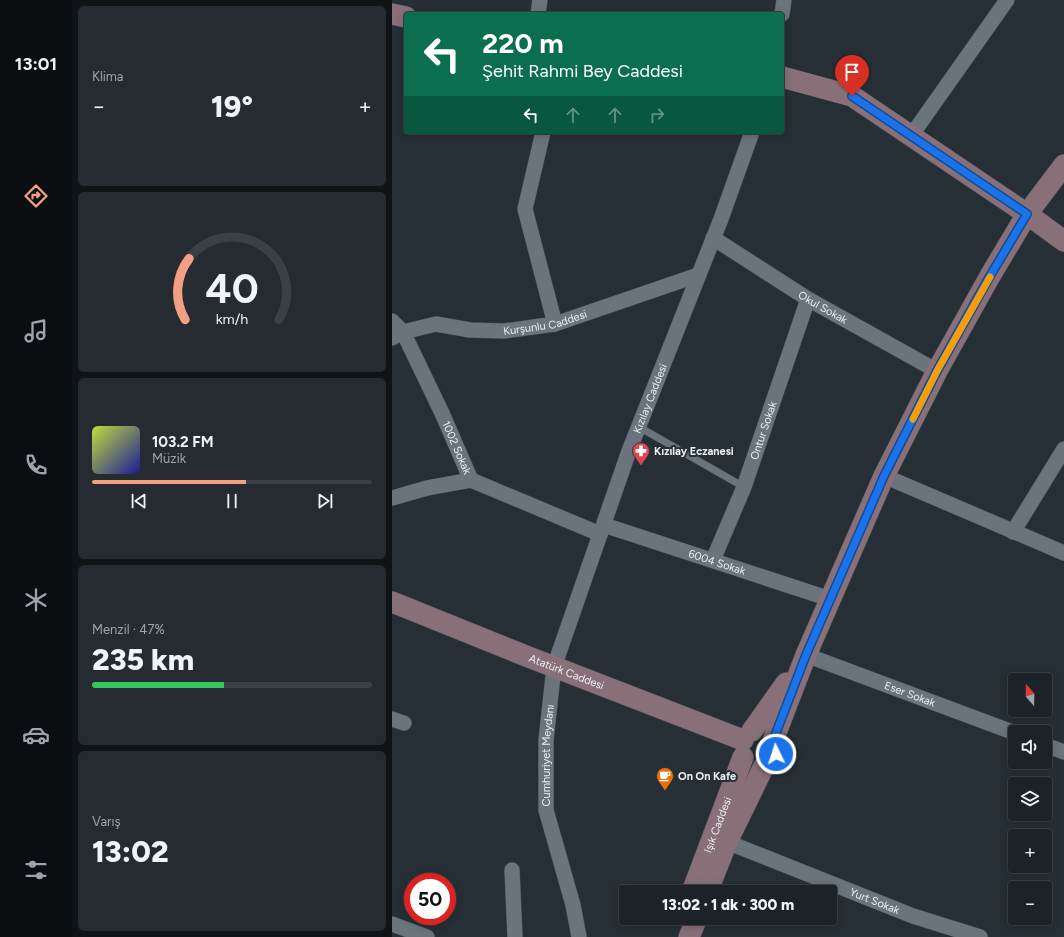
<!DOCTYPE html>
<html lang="tr">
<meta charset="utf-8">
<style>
:root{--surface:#1c2328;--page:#252b30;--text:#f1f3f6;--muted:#a0a4a8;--line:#3a4045;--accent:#f39f84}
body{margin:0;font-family:Figtree,sans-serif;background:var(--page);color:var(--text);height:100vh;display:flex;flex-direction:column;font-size:15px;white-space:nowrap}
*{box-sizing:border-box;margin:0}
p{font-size:13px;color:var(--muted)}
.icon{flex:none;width:22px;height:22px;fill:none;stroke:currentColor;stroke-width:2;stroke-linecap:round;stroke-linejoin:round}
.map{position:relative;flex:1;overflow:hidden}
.sheet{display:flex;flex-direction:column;gap:6px;padding:6px;background:#0f1316;width:320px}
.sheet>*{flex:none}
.top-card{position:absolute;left:12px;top:12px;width:380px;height:122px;border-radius:4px;box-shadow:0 2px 10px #0003,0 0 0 1px var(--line);background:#0b6e4f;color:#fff;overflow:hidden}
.needle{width:26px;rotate:340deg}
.buttons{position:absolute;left:616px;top:673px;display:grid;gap:8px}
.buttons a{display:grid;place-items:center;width:44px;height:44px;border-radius:4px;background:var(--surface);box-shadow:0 2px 10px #0003,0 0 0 1px var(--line);font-size:20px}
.speed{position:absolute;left:12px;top:873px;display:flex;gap:8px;font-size:20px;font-weight:700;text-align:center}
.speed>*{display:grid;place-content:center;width:52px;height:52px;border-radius:50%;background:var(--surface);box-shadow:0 2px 10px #0003,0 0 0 1px var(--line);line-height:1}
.speed .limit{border:6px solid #d22;background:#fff;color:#111}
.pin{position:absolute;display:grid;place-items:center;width:34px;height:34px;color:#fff;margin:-41px -17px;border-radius:50% 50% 50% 0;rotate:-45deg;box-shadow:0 0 4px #0007}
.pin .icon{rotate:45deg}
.me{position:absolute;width:44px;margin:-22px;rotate:356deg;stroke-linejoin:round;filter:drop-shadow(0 0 3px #0008)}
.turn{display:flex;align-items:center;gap:14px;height:84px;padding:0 12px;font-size:18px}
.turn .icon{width:52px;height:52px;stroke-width:2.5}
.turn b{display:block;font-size:28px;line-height:34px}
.lanes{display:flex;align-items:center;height:38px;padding:0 12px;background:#0003;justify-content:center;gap:20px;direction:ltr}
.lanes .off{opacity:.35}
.big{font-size:30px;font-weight:800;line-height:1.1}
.sheet .widget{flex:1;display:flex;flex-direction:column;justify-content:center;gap:6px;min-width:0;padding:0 14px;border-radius:6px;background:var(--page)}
.sheet .dial{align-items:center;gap:0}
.dial svg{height:104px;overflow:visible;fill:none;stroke:var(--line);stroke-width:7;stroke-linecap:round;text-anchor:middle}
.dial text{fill:var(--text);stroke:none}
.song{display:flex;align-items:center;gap:12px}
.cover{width:48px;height:48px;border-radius:6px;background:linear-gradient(135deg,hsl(70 70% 55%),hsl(240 70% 35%))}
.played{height:4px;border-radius:2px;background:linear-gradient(90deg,var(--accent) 55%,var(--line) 55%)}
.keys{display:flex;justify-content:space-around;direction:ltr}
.heat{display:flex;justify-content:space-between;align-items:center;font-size:22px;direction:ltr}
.charge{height:6px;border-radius:3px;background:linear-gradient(90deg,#34c759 47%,var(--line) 0)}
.trip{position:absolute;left:227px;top:885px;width:218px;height:40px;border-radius:4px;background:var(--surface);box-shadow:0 2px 10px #0003,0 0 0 1px var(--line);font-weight:800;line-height:40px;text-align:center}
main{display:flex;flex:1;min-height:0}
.tab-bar{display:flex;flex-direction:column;width:72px;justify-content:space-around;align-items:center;background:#0b0e10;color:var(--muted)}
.tab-bar .icon{width:28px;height:28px}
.tab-bar .active{color:var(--accent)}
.tab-bar b{font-size:18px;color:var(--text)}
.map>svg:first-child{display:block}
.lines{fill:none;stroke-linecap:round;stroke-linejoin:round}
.lane-casing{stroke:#444b51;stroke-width:8}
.street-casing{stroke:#444b51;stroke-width:16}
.secondary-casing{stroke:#444b51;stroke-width:22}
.lane{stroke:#6a747c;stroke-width:7}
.street{stroke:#6a747c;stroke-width:15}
.secondary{stroke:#886f78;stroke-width:21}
.route-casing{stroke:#114b97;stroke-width:10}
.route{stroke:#1a73e8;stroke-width:7}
.slow{stroke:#f59e0b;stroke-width:7}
.labels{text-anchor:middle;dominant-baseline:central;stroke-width:4;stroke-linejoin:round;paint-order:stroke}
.street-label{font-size:11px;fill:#eaeff4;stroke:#262f35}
.poi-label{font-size:11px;font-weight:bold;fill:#eaeff4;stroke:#262f35;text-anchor:start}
</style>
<main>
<nav class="tab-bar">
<b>13:01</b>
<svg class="icon active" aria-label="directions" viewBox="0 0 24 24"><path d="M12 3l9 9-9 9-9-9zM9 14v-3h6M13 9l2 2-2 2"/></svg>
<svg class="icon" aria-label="music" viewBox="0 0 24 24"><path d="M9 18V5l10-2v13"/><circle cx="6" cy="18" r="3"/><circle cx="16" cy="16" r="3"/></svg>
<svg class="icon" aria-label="phone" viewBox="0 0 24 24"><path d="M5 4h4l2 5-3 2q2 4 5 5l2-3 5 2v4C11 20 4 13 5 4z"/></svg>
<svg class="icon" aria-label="climate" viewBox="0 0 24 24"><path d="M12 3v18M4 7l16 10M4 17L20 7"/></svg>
<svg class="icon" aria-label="car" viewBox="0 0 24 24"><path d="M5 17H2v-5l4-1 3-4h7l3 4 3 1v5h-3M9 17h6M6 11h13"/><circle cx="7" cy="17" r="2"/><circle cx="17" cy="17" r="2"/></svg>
<svg class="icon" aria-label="filters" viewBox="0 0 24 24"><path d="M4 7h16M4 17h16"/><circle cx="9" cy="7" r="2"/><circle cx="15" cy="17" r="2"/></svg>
</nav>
<section class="sheet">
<div class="widget"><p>Klima</p>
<div class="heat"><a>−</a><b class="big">19°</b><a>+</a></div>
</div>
<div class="widget dial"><svg viewBox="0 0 100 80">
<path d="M14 69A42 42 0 1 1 86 69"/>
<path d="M14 69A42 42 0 0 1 17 22" stroke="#f39f84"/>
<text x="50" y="56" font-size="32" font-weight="700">40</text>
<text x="50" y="72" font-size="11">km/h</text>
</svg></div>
<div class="widget">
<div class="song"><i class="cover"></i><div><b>103.2 FM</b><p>Müzik</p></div></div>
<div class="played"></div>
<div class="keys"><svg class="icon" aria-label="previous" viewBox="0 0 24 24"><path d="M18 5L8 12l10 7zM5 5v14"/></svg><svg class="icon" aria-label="pause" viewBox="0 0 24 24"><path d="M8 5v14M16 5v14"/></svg><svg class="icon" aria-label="next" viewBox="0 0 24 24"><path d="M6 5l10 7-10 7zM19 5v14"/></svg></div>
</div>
<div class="widget"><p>Menzil · 47%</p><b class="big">235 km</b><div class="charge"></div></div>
<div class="widget"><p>Varış</p><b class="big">13:02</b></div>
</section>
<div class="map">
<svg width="672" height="937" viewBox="0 0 672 937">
<rect width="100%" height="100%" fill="#262f35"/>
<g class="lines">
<defs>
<polyline id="lane" points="247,427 352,487"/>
<g id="street">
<polyline points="146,14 148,0"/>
<polyline points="390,14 392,0"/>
<polyline points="151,132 133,209 163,324"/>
<polyline points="519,136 615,0"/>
<path id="s1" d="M321 238 416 299 545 371"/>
<path id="s2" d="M0 321 11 332 50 413 79 480 208 534"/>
<path id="s3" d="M0 338 11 332 44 324 78 330 112 331 163 324 306 275"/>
<polyline points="492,476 672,553"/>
<polyline points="0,498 35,488 79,480"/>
<path id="s4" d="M212 525 438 599"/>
<polyline points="621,532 672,449"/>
<path id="s5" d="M321 560 352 487 416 299"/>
<path id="s6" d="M414 655 623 733"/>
<polyline points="0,719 12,723"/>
<polyline points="653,745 672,752"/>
<path id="s7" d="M335 842 521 916 588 937"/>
<polyline points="120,870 123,937"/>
<polyline points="0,924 35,937"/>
<path id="s8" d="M187 937 181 905 154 810V740L162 667 237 451 329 219 360 132"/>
</g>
<g id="secondary">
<polyline points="0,14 14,17"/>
<polyline points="390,77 460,96 635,214 672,241"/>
<path id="s9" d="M0 602 134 656 351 740"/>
<polyline points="360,731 394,683"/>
<polyline points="382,738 414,655 492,476 545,371 598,276 635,214 672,165"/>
<polyline points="316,890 335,842 372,766"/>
<path id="s10" d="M300 892 351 757"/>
<polyline points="297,937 305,918"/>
</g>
</defs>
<use href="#lane" class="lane-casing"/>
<use href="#street" class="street-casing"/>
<use href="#secondary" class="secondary-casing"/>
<use href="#lane" class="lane"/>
<use href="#street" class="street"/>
<use href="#secondary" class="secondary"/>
</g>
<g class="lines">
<defs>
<polyline id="route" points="384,754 384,743 382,738 414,655 492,476 545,371 598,276 635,214 460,96"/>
</defs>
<use href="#route" class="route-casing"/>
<use href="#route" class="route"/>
<polyline class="slow" points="521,419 545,371 598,277"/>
</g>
<defs>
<symbol id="pharmacy-pin" viewBox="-11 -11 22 30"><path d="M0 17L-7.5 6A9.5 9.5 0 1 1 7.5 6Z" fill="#e0444e" stroke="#262f35"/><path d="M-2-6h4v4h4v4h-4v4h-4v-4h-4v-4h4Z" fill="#fff"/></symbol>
<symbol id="cafe-pin" viewBox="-11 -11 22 30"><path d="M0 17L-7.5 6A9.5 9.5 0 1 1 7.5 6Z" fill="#e8710a" stroke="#262f35"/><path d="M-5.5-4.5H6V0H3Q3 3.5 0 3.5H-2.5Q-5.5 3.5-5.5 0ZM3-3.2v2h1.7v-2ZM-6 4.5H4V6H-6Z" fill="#fff"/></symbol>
</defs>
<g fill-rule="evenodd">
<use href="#pharmacy-pin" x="239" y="441" width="20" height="27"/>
<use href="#cafe-pin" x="263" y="766" width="20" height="27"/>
</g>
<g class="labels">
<g class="street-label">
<text stroke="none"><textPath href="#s1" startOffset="130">Okul Sokak</textPath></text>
<text stroke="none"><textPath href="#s3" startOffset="157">Kurşunlu Caddesi</textPath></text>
<text stroke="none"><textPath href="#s8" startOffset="560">Kızılay Caddesi</textPath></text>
<text stroke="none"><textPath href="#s5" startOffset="139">Ontur Sokak</textPath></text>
<text stroke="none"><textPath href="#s2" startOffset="143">1002 Sokak</textPath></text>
<text stroke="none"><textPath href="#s4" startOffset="119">6004 Sokak</textPath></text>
<text stroke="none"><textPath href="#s9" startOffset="188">Atatürk Caddesi</textPath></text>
<text stroke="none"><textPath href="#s6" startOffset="111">Eser Sokak</textPath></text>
<text stroke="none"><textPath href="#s8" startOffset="186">Cumhuriyet Meydanı</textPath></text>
<text stroke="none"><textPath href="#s10" startOffset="72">Işık Caddesi</textPath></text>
<text stroke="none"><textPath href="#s7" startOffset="159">Yurt Sokak</textPath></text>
</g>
<g class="poi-label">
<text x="262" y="451">Kızılay Eczanesi</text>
<text x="286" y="776">On On Kafe</text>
</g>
</g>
</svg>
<div class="buttons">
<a><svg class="needle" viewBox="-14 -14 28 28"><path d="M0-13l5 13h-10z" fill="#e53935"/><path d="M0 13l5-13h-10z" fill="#a0a4a8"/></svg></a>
<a><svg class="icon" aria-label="sound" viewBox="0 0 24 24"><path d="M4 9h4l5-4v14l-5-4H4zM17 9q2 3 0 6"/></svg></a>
<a><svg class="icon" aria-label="layers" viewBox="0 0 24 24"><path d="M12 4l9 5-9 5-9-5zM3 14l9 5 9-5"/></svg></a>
<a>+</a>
<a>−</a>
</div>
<div class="speed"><div class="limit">50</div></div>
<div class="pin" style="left:460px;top:96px;background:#d93025"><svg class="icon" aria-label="arrive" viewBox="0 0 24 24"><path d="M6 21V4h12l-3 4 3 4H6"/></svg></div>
<svg class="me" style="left:384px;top:754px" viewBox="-20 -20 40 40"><circle r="17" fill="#1a73e8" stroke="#fff" stroke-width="3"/><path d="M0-11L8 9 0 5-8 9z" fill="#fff"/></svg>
<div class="trip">13:02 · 1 dk · 300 m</div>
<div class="top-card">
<div class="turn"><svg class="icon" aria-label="left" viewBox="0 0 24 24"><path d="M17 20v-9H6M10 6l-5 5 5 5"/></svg><div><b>220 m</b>Şehit Rahmi Bey Caddesi</div></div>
<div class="lanes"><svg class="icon" aria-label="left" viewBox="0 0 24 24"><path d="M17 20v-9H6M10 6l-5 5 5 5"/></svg><svg class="icon off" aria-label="ahead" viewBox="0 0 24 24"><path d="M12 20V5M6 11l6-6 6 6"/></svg><svg class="icon off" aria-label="ahead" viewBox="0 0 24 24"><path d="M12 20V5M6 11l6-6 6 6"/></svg><svg class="icon off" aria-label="right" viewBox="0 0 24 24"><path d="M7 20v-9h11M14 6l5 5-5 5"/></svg></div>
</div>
</div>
</main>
